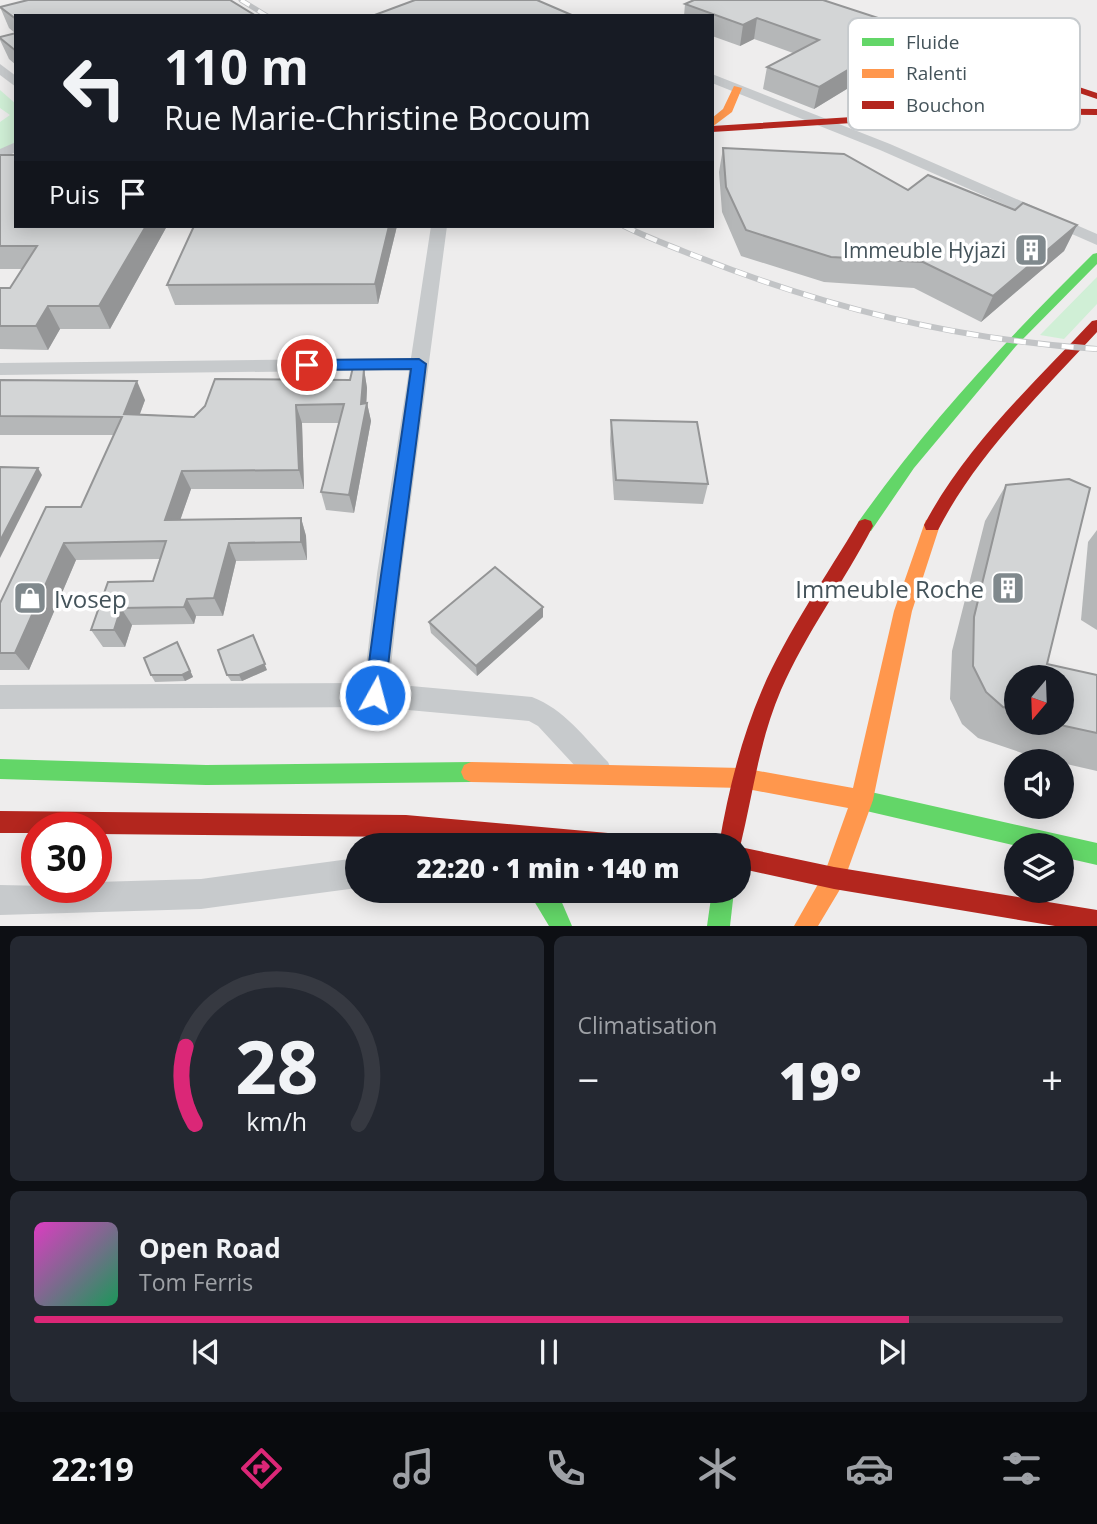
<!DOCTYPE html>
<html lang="fr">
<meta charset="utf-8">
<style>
:root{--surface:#171b24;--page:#242831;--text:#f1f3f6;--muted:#9ea1a6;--line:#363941;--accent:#db2777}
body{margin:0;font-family:"Open Sans",sans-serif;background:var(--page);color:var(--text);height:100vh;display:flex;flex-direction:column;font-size:26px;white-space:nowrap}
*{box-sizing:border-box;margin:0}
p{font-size:23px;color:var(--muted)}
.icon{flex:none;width:38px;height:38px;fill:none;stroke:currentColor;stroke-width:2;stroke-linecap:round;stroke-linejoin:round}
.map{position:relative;height:926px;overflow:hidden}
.sheet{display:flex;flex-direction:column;gap:10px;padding:10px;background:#0d0f14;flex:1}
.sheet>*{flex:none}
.top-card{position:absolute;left:14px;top:14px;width:700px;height:214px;border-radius:0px;box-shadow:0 4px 18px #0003;background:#171b24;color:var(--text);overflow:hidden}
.needle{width:46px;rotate:199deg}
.buttons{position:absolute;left:1004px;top:665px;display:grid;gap:14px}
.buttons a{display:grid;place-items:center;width:70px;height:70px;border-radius:50%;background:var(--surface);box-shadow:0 4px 18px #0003;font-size:35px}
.speed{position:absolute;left:21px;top:812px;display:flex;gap:14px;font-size:35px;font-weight:700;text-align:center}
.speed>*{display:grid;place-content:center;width:91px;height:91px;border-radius:50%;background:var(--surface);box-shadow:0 4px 18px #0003;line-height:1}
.speed .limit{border:10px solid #d22;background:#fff;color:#111}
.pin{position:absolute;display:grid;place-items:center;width:60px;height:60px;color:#fff;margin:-30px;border:4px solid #fff;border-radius:50%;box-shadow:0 2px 7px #0007}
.me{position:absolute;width:77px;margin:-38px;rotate:7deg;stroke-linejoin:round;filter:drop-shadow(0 0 5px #0008)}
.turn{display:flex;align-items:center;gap:24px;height:147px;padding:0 35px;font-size:32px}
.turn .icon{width:91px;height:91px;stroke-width:2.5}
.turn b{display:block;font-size:49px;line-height:60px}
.then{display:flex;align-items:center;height:66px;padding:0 35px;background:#0003;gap:14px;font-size:26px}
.big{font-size:52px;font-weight:800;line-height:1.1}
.sheet .card{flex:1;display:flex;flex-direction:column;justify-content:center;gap:10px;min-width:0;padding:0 24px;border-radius:10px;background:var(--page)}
.sheet .dial{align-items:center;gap:0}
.dial svg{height:182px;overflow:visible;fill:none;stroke:var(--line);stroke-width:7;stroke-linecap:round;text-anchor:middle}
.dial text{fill:var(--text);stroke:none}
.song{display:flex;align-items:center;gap:21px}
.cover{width:84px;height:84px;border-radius:10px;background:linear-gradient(135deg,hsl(310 70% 55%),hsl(150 70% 35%))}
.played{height:7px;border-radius:4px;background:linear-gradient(90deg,var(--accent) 85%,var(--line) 85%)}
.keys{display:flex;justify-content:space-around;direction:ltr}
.heat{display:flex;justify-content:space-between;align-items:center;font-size:38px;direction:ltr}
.sheet .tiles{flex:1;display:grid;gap:10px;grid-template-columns:1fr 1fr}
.card:last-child{grid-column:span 2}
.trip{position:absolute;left:345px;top:833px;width:406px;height:70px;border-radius:35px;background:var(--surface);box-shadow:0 4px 18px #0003;font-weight:800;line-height:70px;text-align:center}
.tabs{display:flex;height:112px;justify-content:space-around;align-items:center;background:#090b0e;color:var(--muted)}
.tabs .icon{width:49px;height:49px}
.tabs .selected{color:var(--accent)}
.tabs b{font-size:32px;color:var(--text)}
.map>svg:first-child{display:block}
.green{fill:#d0efd6}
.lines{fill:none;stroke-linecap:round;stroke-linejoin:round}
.street{fill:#c7cacc;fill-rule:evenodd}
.fast{fill:#63d668;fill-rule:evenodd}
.slow{fill:#ff974d;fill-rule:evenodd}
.jam{fill:#b3261e;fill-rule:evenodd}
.rail-far1-casing{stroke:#c2c4c6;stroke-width:5}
.rail-casing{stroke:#c2c4c6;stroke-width:6}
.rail-far1{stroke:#fff;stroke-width:3.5;stroke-dasharray:10;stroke-linecap:butt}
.rail{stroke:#fff;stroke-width:4.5;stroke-dasharray:12;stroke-linecap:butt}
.wall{fill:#b5b7b8;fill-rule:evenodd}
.shaded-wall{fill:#949596}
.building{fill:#d3d5d6;stroke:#949596;stroke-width:2}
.route{fill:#1a73e8;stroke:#114b97;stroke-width:2}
.labels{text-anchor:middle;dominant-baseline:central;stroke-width:7;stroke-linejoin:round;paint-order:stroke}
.far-poi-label{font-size:21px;fill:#44535a;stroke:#fff;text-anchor:end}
.poi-label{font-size:24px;fill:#44535a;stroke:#fff;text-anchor:end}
.key{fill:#fff;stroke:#c7cbce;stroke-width:2}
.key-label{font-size:19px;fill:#44535a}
</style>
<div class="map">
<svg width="1097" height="926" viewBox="0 0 1097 926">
<rect width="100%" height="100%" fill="#eeeded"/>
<g class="green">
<polygon points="0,90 16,104 16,142 0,151 0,122 10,115 0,108"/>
<polygon points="1097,277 1097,304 1064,339 1040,335"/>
</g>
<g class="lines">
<g class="street">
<polygon points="0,64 16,76 16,87 0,75"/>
<polygon points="712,74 890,144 1097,234 1097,245 880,150 712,83"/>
<polygon points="16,142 16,152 0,159 0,149"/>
<path d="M431 226H447L401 574 389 684 532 697C564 709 585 738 608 762L612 771 608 780 598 784 588 780 538 726 529 721 375 707 0 709V685L364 683 377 574 409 370 0 375V363L411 358Z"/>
<polygon points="357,858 357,888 201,909 0,915 0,885 96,887 96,882 201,879"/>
</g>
<g class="fast">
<path d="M1097 253V264L1016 346 914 468 871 531H859L857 526 859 521C929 422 1006 340 1093 254Z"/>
<polygon points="0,759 206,765 471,762 478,765 481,772 478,779 471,782 206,785 0,779"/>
<polygon points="862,790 1097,843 1097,865 1062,857 1062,845 1017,846 862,810 855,807 851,800 855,793"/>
<polygon points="528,891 554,891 560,898 572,926 549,926"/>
<polygon points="712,891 734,891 730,926 707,926"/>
</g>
<g class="slow">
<polygon points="734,86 742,88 732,112 712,127 712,118 723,109"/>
<polygon points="932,518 938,520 940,525 912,611 873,800 842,886 818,926 794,926 825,872 848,808 742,788 471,782 464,779 461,772 464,765 471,762 742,768 853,788 894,611 924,525 926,520"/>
</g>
<g class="jam">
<polygon points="805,0 817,0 1097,93 1097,99"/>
<polygon points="993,108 1097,109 1097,115 993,114 712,132 712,126"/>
<path d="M1097 320V332C1040 394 977 454 938 530H926L924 525C965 447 1032 385 1092 321Z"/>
<path d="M865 519 871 521 873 526C844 582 806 633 781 690 759 741 753 794 740 847L834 867 1097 910V926H1055L834 889 738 868V845H719C728 792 741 739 762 690 788 630 826 577 859 521Z"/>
<polygon points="0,811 406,815 619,834 627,837 630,845 501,845 406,837 96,834 96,828 37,828 37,833 0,833"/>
</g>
<defs>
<polyline id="rail-far1" points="241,0 267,16"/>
<path id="rail" d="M624 226C646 237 670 246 693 255 826 308 954 339 1097 349"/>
</defs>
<use href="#rail-far1" class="rail-far1-casing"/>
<use href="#rail" class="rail-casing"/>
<use href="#rail-far1" class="rail-far1"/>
<use href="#rail" class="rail"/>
</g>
<g class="wall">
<polygon points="694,0 909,51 814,109 763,89 767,67 793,53 754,39 740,46 712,36 712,16 684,16 685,4"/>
<polygon points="0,7 16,16 16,65 9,59 0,40 0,37 15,33 9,28"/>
<polygon points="723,148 908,190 1015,210 1077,225 1064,251 981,322 914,288 824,282 741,256 722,212 719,172"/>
<polygon points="0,155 167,226 110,329 60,329 48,350 0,349 0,288 10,288 22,269 0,269"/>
<polygon points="397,226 378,304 175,305 167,285"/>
<polygon points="364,369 367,388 366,403 367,403 371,421 354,513 326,510 321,492 339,423 302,423 304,489 191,489 180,520 301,518 306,536 307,560 236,561 223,616 196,616 194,624 132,625 125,647 103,647 91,630 153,581 160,559 76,560 29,670 0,670 0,603 81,507 114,435 0,435 0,380 145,400 140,414 194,417 350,380"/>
<polygon points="611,420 708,484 703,504 614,500 610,441"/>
<path d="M1006 485 1047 664 1097 675V771L1062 763V761H1055L1025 754 978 738 962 724 950 699 952 651 985 521ZM1017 677 1062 723H1017Z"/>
<polygon points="1097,530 1097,630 1081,620 1088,542"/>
<polygon points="543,617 477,676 431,633 429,622"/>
<polygon points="177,642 193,677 185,681 155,682 151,675"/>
<polygon points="267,670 242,681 231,681 227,675"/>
</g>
<g class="shaded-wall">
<polygon points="757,18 754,39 740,46 743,25"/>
<polygon points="915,30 909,51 814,109 819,87"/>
<polygon points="1077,225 1064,251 981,322 993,296"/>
<polygon points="146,226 167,226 110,329 99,306"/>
<polygon points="389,226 397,226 378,304 375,284"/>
<polygon points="48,306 60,329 48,350 36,326"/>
<polygon points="364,369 367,388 366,412 367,403 371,421 354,513 349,495 361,404"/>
<polygon points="137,381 145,400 133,432 124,414"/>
<polygon points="296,405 302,423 304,489 299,470"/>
<polygon points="38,468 42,475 0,558 0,541"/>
<polygon points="182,471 191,489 174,538 165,520"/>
<polygon points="301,518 306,536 307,560 301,542"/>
<polygon points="64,543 76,560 29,670 15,653"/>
<polygon points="229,543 236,561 223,616 214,598"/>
<polygon points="187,599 196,616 194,624 184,607"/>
<polygon points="543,607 543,617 477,676 476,666"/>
<polygon points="121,608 132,625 125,647 114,630"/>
<polygon points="253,635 267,670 242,681 239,675"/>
<polygon points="177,642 193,677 185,681 182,675"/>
</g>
<g class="building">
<polygon points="28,0 230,0 256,16 16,16 16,19 0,7"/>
<polygon points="415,0 537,0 574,16 372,16"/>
<polygon points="694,0 823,0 915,30 819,87 767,67 819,40 757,18 743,25 685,4"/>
<polygon points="16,33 16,51 0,38 0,37"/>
<polygon points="723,148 844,154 908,190 928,175 1015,210 1023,203 1077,225 993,296 923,262 831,257 746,230 726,187"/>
<polygon points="0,155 16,155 16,226 146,226 99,306 48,306 36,326 0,326 0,288 10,288 37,246 0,246"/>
<polygon points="194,226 389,226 375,284 167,285"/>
<polygon points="353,367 364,369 361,404 367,403 349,495 321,492 344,404 296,405 299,470 182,471 165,520 301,518 301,542 229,543 214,598 187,599 184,607 121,608 114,630 91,630 108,582 153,581 166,541 64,543 15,653 0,653 0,603 46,507 81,507 122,417 0,416 0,380 137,381 124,414 194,417 205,406 215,379 350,380"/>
<polygon points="611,420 697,422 708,484 616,480"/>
<polygon points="0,467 38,468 0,541"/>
<polygon points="1069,479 1090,488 1047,664 1097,675 1097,733 1051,723 1062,723 1062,677 1017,677 1017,711 1003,707 986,692 973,666 974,617 1006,485"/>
<polygon points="495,567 543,607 476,666 429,622"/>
<polygon points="253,635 265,664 239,675 227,675 218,650"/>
<polygon points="177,642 190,671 182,675 151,675 144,658"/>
</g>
<path class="route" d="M419 359 426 364C413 474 396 584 385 695L382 702 375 704 368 702 365 695C378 586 396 478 411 369L307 370 300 365 307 360Z"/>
<defs>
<symbol id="building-square" viewBox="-11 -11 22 22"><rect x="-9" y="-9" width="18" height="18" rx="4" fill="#80898d" stroke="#fff"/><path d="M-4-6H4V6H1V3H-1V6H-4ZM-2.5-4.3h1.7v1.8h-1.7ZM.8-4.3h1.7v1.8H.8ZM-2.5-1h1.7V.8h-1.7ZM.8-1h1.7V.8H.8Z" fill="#fff"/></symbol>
<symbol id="shop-square" viewBox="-11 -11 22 22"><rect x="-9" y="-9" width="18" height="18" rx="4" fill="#80898d" stroke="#fff"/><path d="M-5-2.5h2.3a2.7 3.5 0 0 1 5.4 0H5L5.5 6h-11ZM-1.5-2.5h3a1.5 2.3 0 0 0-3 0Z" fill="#fff"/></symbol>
</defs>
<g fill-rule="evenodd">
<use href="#building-square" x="1012" y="231" width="38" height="38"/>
<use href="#building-square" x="989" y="569" width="38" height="38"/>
<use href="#shop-square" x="11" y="579" width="38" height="38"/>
</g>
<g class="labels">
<g class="far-poi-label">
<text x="1006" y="250">Immeuble Hyjazi</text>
</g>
<g class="poi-label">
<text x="984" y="588">Immeuble Roche</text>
<text x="54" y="598" text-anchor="start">Ivosep</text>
</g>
</g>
<rect x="848" y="18" width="232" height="112" rx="10" class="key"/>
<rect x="862" y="38" width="32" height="8" fill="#63d668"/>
<rect x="862" y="69" width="32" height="9" fill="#ff974d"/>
<rect x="862" y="101" width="32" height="8" fill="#b3261e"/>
<g class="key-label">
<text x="906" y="49">Fluide</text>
<text x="906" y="80">Ralenti</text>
<text x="906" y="112">Bouchon</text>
</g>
</svg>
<div class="buttons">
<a><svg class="needle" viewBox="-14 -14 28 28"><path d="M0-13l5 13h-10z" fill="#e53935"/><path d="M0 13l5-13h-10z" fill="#9ea1a6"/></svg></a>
<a><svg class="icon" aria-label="sound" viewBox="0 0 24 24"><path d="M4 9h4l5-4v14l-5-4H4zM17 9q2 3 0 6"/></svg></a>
<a><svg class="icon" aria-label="layers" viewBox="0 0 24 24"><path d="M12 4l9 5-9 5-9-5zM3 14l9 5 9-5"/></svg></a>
</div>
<div class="speed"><div class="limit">30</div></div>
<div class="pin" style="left:307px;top:365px;background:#d93025"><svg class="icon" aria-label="arrive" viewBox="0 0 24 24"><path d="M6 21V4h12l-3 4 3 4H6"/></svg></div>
<svg class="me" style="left:375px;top:695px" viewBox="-20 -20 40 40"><circle r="17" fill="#1a73e8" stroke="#fff" stroke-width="3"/><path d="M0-11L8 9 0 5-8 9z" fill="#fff"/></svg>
<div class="trip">22:20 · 1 min · 140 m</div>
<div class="top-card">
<div class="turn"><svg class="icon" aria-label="left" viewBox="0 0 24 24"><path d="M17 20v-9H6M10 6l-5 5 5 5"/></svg><div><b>110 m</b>Rue Marie-Christine Bocoum</div></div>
<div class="then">Puis<svg class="icon" aria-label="arrive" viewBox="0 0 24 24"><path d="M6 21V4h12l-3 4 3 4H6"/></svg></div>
</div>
</div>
<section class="sheet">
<div class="tiles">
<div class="card dial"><svg viewBox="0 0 100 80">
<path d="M14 69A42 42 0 1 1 86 69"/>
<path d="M14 69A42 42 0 0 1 10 35" stroke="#db2777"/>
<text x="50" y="56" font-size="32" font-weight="700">28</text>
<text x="50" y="72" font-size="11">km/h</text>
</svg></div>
<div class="card"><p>Climatisation</p>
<div class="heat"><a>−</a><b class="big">19°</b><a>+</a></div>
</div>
<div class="card">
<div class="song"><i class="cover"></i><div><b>Open Road</b><p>Tom Ferris</p></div></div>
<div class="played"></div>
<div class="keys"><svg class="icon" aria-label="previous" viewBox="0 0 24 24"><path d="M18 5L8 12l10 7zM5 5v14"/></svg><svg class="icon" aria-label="pause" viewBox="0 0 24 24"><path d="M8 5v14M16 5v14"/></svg><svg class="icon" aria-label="next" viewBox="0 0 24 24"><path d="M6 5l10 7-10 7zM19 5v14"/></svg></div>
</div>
</div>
</section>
<nav class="tabs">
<b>22:19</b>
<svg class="icon selected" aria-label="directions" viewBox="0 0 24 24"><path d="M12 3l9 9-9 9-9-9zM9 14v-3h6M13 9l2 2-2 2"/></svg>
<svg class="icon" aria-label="music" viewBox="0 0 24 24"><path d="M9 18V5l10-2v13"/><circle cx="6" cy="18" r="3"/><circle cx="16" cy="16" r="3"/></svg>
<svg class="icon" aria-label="phone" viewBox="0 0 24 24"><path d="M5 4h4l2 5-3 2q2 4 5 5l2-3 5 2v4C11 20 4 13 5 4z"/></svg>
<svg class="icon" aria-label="climate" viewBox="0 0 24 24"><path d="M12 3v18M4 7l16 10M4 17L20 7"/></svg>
<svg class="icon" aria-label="car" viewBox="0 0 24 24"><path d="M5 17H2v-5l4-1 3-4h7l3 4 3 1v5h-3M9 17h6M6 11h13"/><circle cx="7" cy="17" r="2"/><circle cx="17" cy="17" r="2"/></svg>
<svg class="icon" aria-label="filters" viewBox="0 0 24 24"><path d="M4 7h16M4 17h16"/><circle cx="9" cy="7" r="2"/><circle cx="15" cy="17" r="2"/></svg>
</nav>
